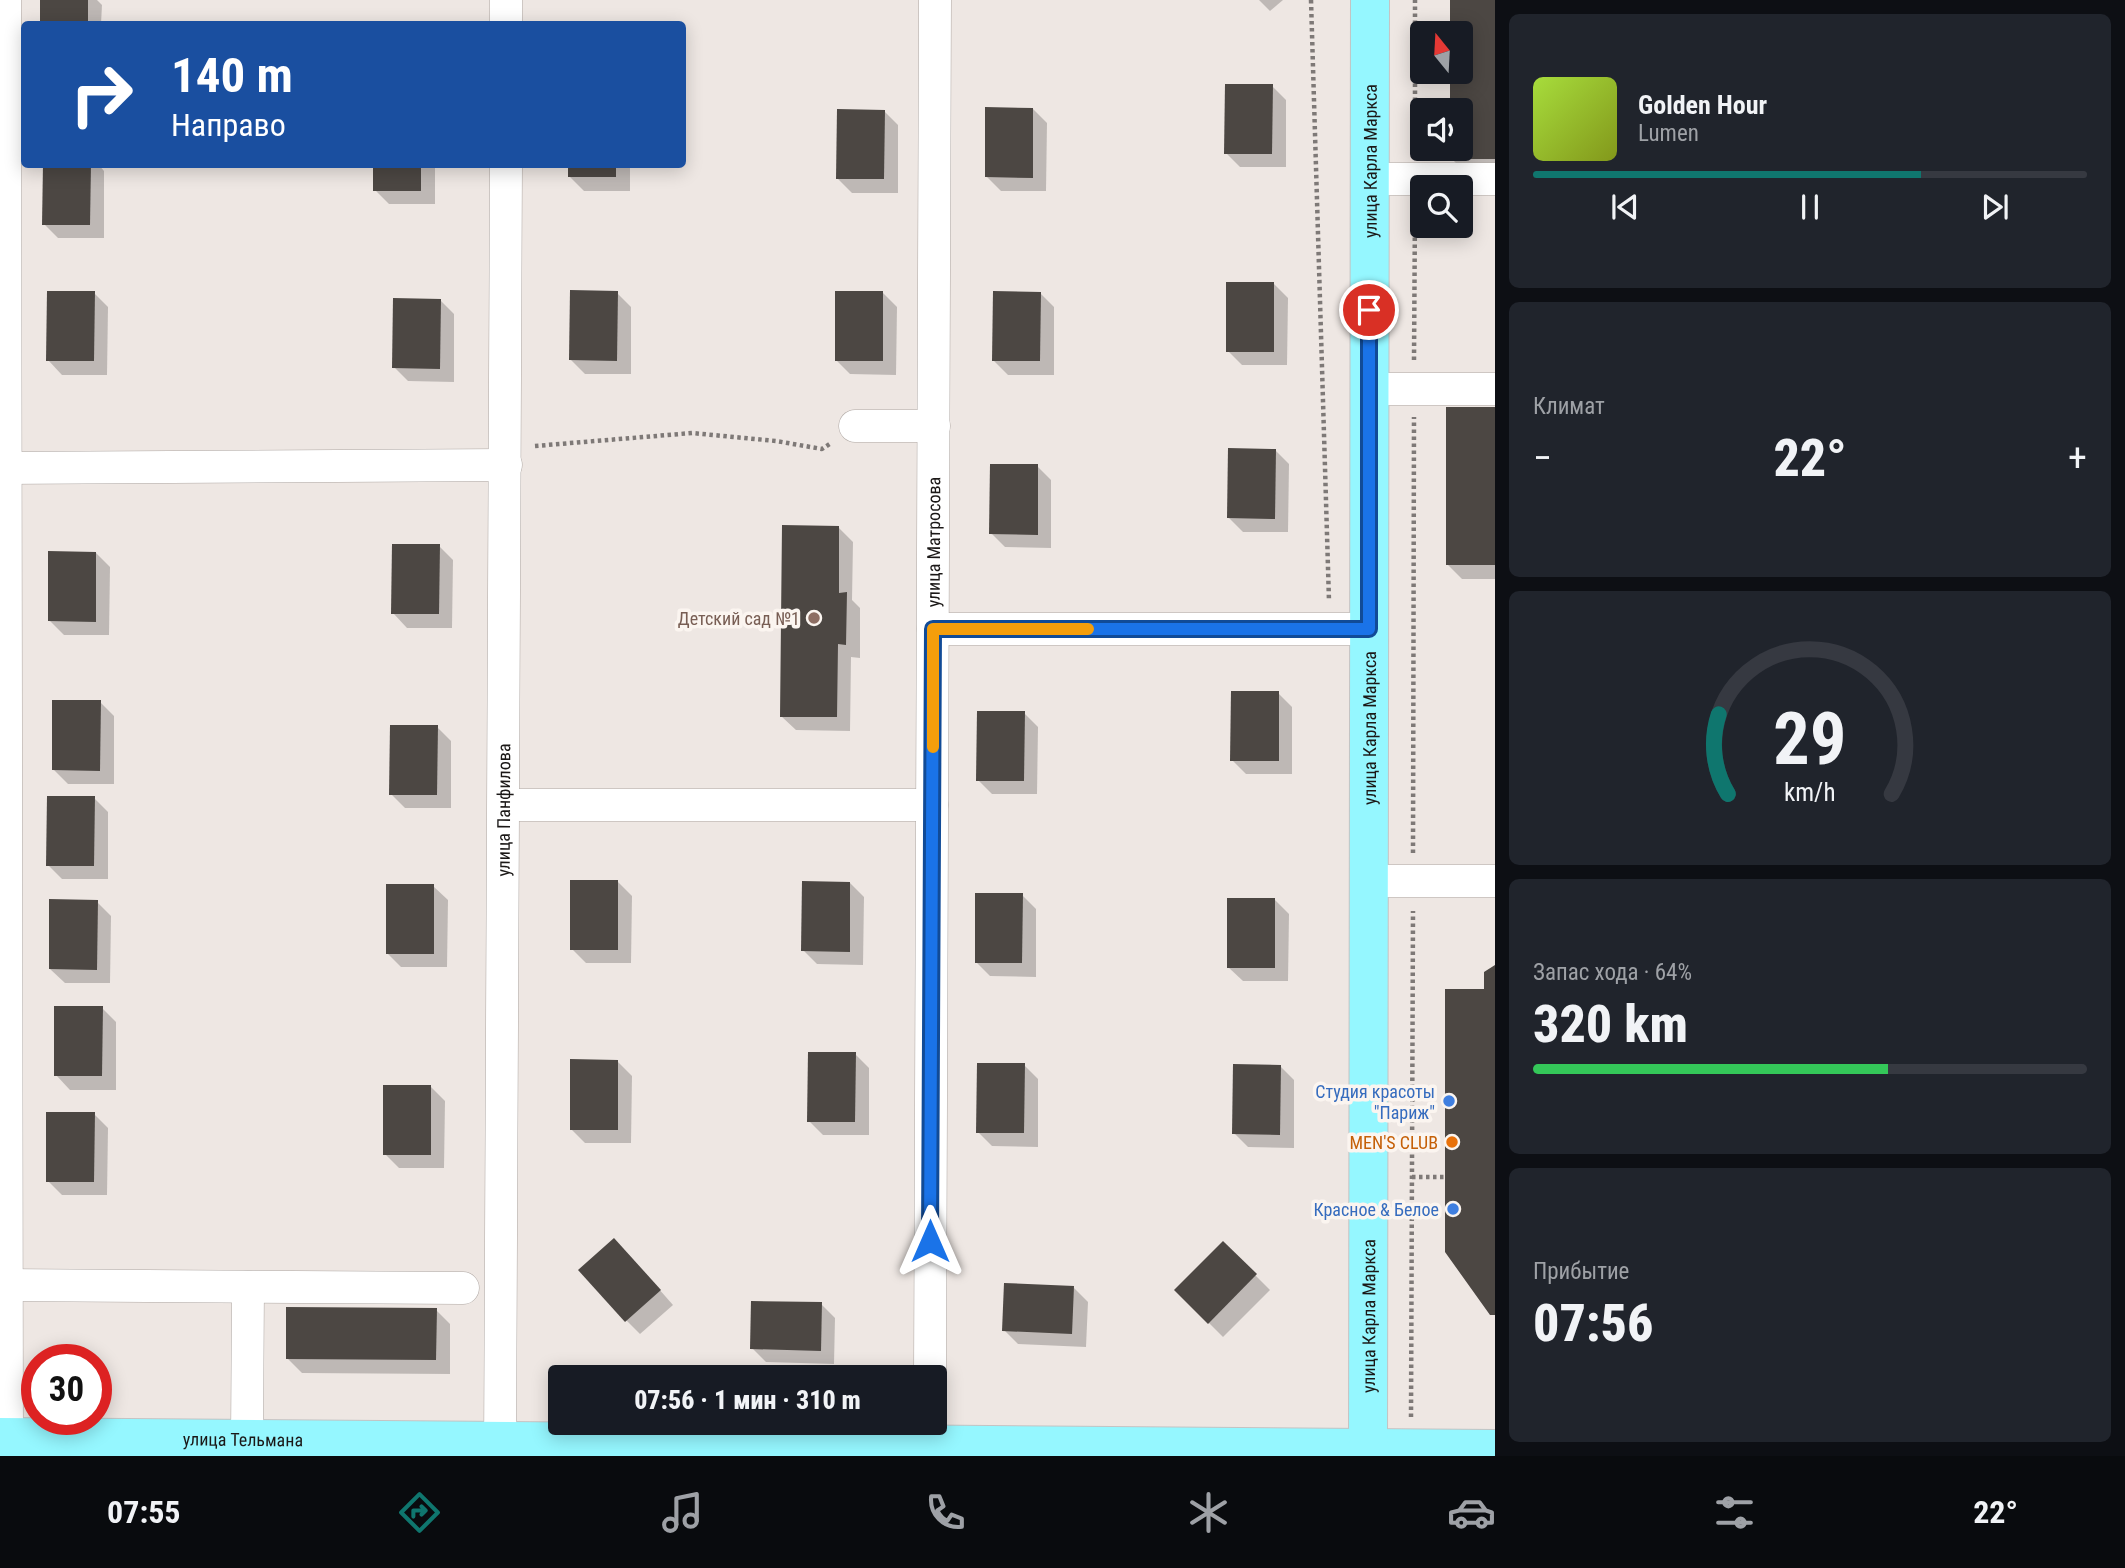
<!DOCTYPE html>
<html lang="ru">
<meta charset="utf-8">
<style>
:root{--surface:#171b24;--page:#20242c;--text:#f1f3f6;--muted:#9ea1a6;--line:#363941;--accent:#0f766e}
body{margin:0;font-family:"Roboto Condensed",sans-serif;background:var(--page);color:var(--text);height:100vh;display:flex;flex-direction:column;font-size:26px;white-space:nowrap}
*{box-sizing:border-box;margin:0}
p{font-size:23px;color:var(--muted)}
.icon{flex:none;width:38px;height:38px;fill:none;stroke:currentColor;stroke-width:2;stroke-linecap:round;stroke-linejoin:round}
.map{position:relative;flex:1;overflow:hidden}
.panel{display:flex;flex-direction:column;gap:14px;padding:14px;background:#0d0f14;width:630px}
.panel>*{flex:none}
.top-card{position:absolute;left:21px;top:21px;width:665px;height:147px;border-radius:7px;box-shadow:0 4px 18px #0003;background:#1a4fa0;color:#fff;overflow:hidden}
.needle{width:46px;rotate:342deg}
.tools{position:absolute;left:1410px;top:21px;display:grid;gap:14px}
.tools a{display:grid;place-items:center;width:63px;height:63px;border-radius:7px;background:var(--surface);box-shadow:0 4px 18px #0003;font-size:35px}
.speed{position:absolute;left:21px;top:1344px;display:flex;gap:14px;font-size:35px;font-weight:700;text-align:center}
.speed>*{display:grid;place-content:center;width:91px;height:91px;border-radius:50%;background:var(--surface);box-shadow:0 4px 18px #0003;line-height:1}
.speed .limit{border:10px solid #d22;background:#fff;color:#111}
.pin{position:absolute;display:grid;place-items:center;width:60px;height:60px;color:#fff;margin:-30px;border:4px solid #fff;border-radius:50%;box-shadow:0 2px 7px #0007}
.me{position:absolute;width:77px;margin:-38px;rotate:0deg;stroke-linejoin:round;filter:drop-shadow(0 0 5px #0008)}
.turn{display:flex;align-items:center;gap:24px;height:147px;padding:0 35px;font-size:32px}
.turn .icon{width:91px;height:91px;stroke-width:2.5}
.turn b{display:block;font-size:49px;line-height:60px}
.big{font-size:52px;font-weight:800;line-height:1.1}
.panel .card{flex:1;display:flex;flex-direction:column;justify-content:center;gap:10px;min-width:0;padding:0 24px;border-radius:10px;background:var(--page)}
.panel .dial{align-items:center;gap:0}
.dial svg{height:182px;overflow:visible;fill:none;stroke:var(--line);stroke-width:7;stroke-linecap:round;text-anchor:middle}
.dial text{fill:var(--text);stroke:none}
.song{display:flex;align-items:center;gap:21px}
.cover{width:84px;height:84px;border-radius:10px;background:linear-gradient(135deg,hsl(80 70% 55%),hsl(70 70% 35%))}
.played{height:7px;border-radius:4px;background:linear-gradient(90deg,var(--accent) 70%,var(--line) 70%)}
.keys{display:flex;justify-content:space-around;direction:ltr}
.heat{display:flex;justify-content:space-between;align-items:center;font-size:38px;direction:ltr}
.charge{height:10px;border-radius:5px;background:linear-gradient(90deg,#34c759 64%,var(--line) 0)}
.trip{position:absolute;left:548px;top:1365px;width:399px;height:70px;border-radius:7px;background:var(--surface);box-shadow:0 4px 18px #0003;font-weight:800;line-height:70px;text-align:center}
.menu{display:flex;height:112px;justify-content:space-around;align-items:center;background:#090b0e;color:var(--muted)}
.menu .icon{width:49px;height:49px}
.menu .on{color:var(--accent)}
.menu b{font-size:32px;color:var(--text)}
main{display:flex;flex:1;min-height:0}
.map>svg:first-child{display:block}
.shadow{fill:#0003}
.building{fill:#4c4743}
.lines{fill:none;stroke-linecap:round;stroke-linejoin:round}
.minor-casing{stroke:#aea7a3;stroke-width:33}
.major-casing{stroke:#c4c3c3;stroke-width:40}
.path{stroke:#7e7977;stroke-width:4.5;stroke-dasharray:3.5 3.5;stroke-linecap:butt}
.minor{stroke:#fff;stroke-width:32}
.major{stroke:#95f7ff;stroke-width:38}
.route-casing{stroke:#114b97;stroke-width:18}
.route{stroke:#1a73e8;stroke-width:12}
.slow{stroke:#f59e0b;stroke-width:12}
.education-dot{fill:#8d6e63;stroke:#fbf5f0;stroke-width:2.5}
.shop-dot{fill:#3f7fe0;stroke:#fbf5f0;stroke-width:2.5}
.food-dot{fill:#e8710a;stroke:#fbf5f0;stroke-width:2.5}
.labels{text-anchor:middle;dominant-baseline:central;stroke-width:7;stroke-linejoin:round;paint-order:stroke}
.street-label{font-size:18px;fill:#1b1817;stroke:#fbf5f0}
.education-label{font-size:18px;fill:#785e54;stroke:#fbf5f0;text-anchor:end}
.shop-label{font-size:18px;fill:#366cbe;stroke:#fbf5f0;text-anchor:end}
.food-label{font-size:18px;fill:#c56008;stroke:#fbf5f0;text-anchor:end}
</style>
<main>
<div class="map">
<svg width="1495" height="1456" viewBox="0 0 1495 1456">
<rect width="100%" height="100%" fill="#eee7e3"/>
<g class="shadow">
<polygon points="42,0 97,0 102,5 101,24 42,24"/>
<polygon points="1259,0 1283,0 1270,11"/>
<polygon points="1452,0 1495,0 1495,172 1465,172 1451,158 1451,149 1461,149 1461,110 1451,110 1451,72 1461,72 1461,33 1452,33"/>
<polygon points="1272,86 1286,100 1286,167 1240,167 1226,153"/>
<polygon points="1033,109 1047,123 1046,191 1001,191 987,177"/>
<polygon points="884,111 898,125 898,193 852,193 838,179"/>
<polygon points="44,164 98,164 104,171 104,238 58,238 44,224"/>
<polygon points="375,164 435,164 435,204 389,204 375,190"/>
<polygon points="570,164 630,164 630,191 584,191 570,177"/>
<polygon points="1274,284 1288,298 1287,365 1242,365 1228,351"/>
<polygon points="94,293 108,307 107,375 62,375 48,360"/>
<polygon points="617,293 631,307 631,374 585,374 571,360"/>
<polygon points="883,293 897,307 896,375 850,374 836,360"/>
<polygon points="1040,293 1054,307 1054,375 1008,375 994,361"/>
<polygon points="440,300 454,314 454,382 408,381 394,367"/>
<polygon points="1495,409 1495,579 1462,579 1448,565"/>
<polygon points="1275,450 1289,464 1288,532 1243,532 1229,518"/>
<polygon points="1037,466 1051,480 1051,548 1005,547 991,533"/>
<polygon points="839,528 853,542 852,600 860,608 860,658 851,657 850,731 796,730 781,716"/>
<polygon points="439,546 453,560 452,628 407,628 393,613"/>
<polygon points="96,553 110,567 109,635 64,635 50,621"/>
<polygon points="1278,693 1292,707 1292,774 1246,774 1232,760"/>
<polygon points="100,702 114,716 114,784 68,784 54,770"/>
<polygon points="1024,713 1038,727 1037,794 992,794 978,780"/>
<polygon points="437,727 451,741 451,808 405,808 391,794"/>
<polygon points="94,798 108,812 108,879 62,879 48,865"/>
<polygon points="618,882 632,896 631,963 586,963 572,949"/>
<polygon points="850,883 864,897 863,965 817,964 803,950"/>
<polygon points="433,886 448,900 447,967 401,967 387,953"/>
<polygon points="1022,895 1036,909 1036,977 990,976 976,962"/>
<polygon points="1275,900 1289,914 1288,981 1243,981 1228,967"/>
<polygon points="97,902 111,916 110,983 65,983 50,969"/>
<polygon points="102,1008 116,1022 116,1090 70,1090 56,1075"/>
<polygon points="855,1054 869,1068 869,1135 823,1135 809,1121"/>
<polygon points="618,1062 632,1076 631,1143 585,1143 571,1129"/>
<polygon points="1024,1065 1038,1079 1038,1147 992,1146 978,1132"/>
<polygon points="1280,1066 1294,1080 1294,1148 1248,1147 1234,1133"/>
<polygon points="431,1087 445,1101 444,1168 399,1168 385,1154"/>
<polygon points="94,1114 108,1128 107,1195 62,1195 48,1181"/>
<polygon points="1223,1243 1270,1290 1223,1337 1176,1290"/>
<polygon points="628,1254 673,1305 640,1334 626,1320"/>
<polygon points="1074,1288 1088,1302 1086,1347 1018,1344 1004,1330"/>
<polygon points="821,1304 835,1318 834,1364 766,1362 752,1348"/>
<polygon points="436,1310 450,1324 450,1374 302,1373 288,1359"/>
</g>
<g class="building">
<rect x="40" y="0" width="48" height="24"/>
<polygon points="1450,0 1495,0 1495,159 1450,159 1450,149 1461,149 1461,110 1450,110 1450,72 1461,72 1461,33 1450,33"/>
<polygon points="1225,84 1273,84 1272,154 1224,154"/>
<polygon points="985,107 1033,108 1033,178 985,177"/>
<polygon points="837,109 885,110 884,179 836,179"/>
<polygon points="43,164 91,164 90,225 42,225"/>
<rect x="373" y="164" width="48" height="27"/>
<rect x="568" y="164" width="48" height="13"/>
<rect x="1226" y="282" width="48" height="70"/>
<polygon points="570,290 618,291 617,361 569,360"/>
<polygon points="47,291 95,291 94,361 46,361"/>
<rect x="835" y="291" width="48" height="70"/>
<polygon points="993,291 1041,292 1040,361 992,361"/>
<polygon points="393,298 441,299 440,369 392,368"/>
<rect x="1446" y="407" width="49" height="158"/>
<polygon points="1228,448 1276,449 1275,519 1227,518"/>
<polygon points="990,464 1038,464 1038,535 989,534"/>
<polygon points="782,525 839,526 839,593 847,592 846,645 838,644 837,717 780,717"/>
<polygon points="392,544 440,544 439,614 391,614"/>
<polygon points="48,551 96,552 96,622 48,621"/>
<polygon points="1231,691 1279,691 1279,761 1230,761"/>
<polygon points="52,700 101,700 100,771 52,770"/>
<polygon points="977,711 1025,711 1024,781 976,781"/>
<polygon points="390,725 438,725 437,795 389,795"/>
<polygon points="47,796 95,796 94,866 46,866"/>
<rect x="570" y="880" width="48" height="70"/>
<polygon points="802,881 850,882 850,952 801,951"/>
<rect x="386" y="884" width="48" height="70"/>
<polygon points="975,893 1023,893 1022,963 975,963"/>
<rect x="1227" y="898" width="48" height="70"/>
<polygon points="49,899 98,900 97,970 49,969"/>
<polygon points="1495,965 1495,1315 1490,1315 1445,1252 1445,989 1484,989 1484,972"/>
<polygon points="54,1006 103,1006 102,1076 54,1076"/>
<polygon points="808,1052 856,1052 855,1122 807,1122"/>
<polygon points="570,1059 618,1060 618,1130 570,1130"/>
<polygon points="977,1063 1025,1063 1024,1133 976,1133"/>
<polygon points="1233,1064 1281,1065 1280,1135 1232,1134"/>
<rect x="383" y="1085" width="48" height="70"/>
<polygon points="46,1112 95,1112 94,1182 46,1182"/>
<polygon points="614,1238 661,1290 625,1322 578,1270"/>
<polygon points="1223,1241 1257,1274 1208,1324 1174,1290"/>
<polygon points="1004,1283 1074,1286 1072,1334 1002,1331"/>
<polygon points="751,1301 822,1302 821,1351 750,1349"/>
<polygon points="286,1307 437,1308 436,1360 286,1359"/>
</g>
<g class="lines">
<defs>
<g id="minor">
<polyline points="5,0 7,1456"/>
<polyline points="506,24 506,0"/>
<polyline points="1370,179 1495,179"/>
<polyline points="1369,389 1495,389"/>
<polyline points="855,426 934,426"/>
<polyline points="0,468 506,465"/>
<polyline points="933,629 1369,629"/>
<polyline points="504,805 932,805"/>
<polyline points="1369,881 1495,881"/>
<polyline points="0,1285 463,1288"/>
<path id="s1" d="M930 1377 935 0"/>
<polyline points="247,1439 248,1287"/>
<path id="s2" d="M500 1456 506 164"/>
</g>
<g id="major">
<path id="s3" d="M0 1437 1495 1449"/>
<path id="s4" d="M1368 1456 1370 0"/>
</g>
</defs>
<use href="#minor" class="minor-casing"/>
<use href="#major" class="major-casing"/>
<g class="path">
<polyline points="1311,0 1329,601"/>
<polyline points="1415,150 1415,0"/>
<polyline points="1414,360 1415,207"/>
<polyline points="535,446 692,433 776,441 822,449 831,443"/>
<polyline points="1413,853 1414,417"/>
<polyline points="1412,1177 1445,1177"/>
<polyline points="1411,1417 1413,911"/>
</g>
<use href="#minor" class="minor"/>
<use href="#major" class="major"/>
</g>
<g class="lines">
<defs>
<polyline id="route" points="930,1241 933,629 1369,629 1369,310"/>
</defs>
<use href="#route" class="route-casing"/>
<use href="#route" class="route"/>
<polyline class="slow" points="933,747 933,629 1088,629"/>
</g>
<circle class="education-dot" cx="814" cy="618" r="7"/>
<g class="shop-dot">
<circle cx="1449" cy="1101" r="7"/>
<circle cx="1453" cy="1209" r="7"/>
</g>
<circle class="food-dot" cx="1452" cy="1142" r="7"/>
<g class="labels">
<g class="street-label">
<text stroke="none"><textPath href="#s4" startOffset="1295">улица Карла Маркса</textPath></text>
<text stroke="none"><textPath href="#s1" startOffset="835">улица Матросова</textPath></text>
<text stroke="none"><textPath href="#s4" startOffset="728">улица Карла Маркса</textPath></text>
<text stroke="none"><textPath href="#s2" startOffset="646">улица Панфилова</textPath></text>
<text stroke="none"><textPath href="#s4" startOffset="140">улица Карла Маркса</textPath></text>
<text stroke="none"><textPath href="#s3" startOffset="243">улица Тельмана</textPath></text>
</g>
<g class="education-label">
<text x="800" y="618">Детский сад №1</text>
</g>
<g class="shop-label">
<text x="1435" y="1091">Студия красоты<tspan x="1435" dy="21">"Париж"</tspan></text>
<text x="1439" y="1209">Красное &amp; Белое</text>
</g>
<g class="food-label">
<text x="1438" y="1142">MEN'S CLUB</text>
</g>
</g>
</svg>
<div class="tools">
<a><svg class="needle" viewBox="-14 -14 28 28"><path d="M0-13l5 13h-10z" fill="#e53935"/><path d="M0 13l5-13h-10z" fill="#9ea1a6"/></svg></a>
<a><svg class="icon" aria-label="sound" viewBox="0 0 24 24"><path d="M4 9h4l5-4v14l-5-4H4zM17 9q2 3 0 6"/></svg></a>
<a><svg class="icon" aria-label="search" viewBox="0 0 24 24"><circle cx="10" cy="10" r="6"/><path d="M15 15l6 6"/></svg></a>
</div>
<div class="speed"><div class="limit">30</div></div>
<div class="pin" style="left:1369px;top:310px;background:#d93025"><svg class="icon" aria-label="arrive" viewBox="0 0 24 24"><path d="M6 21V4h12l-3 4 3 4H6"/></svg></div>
<svg class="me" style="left:930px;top:1241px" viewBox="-20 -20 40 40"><path d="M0-17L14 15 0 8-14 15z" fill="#1a73e8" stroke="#fff" stroke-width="4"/></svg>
<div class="trip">07:56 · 1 мин · 310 m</div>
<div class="top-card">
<div class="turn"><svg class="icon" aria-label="right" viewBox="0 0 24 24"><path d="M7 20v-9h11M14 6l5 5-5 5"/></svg><div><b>140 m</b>Направо</div></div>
</div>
</div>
<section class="panel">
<div class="card">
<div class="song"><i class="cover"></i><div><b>Golden Hour</b><p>Lumen</p></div></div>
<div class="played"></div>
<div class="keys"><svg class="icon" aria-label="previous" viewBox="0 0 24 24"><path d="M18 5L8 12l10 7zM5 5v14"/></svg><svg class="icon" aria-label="pause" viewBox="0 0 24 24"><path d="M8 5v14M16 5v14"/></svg><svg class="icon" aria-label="next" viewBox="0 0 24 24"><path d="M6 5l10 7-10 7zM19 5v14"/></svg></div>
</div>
<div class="card"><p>Климат</p>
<div class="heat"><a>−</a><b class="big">22°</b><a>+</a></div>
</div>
<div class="card dial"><svg viewBox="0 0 100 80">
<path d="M14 69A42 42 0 1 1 86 69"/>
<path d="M14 69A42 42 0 0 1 10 34" stroke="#0f766e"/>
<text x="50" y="56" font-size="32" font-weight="700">29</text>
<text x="50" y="72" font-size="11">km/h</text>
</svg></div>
<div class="card"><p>Запас хода · 64%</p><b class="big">320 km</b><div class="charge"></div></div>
<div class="card"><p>Прибытие</p><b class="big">07:56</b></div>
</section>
</main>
<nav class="menu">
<b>07:55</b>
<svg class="icon on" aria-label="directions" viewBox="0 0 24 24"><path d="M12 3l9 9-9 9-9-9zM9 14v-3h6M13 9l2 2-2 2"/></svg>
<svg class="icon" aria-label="music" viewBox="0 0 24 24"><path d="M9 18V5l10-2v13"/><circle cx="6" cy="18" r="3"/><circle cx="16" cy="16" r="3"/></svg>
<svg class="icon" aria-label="phone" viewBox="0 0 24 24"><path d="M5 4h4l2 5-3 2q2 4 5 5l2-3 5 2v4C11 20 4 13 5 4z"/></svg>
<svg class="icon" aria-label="climate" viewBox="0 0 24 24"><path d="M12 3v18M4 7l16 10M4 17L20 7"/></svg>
<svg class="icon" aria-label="car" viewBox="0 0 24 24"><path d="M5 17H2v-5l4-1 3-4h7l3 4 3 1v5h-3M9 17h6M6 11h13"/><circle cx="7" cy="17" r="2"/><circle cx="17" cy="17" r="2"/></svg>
<svg class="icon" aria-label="filters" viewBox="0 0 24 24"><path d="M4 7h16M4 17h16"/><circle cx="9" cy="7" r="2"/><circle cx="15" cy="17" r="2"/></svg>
<b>22°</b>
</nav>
